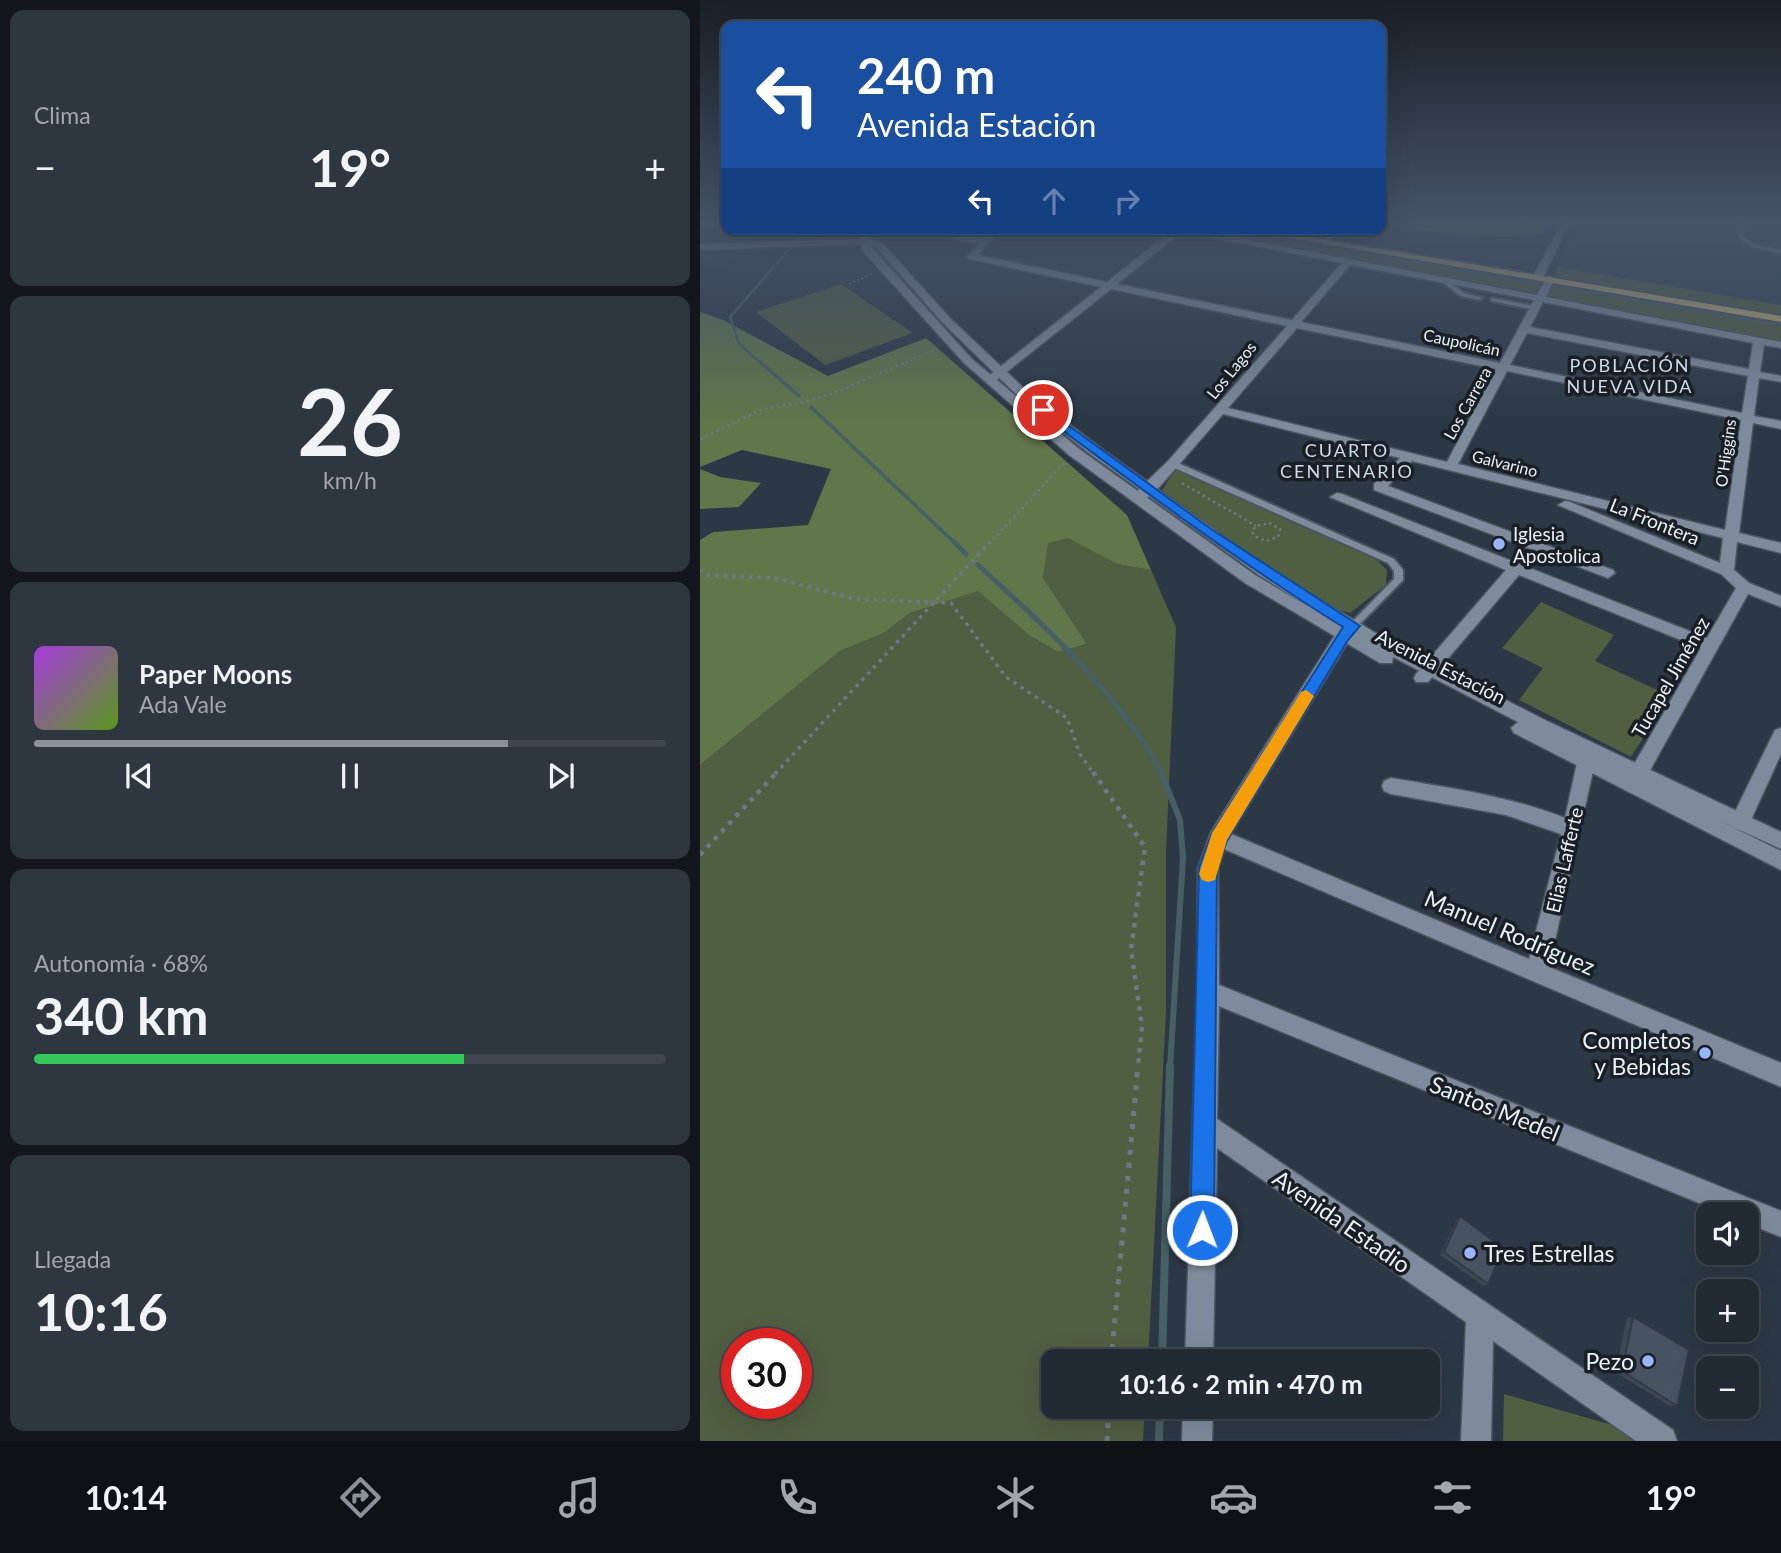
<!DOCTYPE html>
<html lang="es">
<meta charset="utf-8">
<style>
:root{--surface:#222a34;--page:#2e3640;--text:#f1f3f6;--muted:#a2a7ac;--line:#3f464f;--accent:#8c9099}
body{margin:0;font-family:Lato,sans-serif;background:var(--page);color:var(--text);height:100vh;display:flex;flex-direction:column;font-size:26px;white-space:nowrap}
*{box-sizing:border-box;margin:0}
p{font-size:23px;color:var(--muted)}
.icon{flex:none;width:38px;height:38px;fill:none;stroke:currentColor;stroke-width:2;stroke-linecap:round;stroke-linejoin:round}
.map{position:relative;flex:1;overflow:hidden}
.sheet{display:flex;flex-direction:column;gap:10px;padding:10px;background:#13171d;width:700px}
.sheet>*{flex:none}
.guide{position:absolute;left:21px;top:21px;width:665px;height:214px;border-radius:14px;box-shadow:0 7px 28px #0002,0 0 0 2px var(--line);background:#1a4fa0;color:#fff;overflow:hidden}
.buttons{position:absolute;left:996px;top:1202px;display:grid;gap:14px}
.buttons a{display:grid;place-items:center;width:63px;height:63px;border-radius:14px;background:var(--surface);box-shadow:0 7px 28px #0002,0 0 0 2px var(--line);font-size:35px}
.speed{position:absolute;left:21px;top:1328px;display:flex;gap:14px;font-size:35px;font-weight:700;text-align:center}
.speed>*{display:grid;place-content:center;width:91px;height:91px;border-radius:50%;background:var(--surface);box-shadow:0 7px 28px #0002,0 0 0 2px var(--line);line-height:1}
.speed .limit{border:10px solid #d22;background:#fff;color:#111}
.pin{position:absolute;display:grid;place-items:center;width:60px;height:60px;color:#fff;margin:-30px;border:4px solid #fff;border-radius:50%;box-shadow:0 2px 7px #0007}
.me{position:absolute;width:77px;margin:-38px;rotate:1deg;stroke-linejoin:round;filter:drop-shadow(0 0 5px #0008)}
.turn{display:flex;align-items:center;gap:24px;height:147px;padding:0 21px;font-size:32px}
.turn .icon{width:91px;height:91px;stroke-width:2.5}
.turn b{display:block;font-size:49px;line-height:60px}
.lanes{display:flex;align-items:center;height:66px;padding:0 21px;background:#0003;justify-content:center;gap:35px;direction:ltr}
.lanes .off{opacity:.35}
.big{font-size:52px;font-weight:700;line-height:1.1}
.sheet .widget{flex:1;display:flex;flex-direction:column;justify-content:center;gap:10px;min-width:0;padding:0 24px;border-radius:14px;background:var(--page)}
.sheet .dial{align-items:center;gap:0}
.dial b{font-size:91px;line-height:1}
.song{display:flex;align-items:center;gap:21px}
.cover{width:84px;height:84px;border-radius:10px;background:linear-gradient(135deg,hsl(280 70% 55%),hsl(90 70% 35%))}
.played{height:7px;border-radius:4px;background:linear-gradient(90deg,var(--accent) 75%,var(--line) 75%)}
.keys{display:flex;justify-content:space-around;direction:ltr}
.heat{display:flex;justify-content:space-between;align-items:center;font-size:38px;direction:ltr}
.charge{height:10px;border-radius:5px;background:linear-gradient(90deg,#34c759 68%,var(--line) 0)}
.trip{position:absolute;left:341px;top:1349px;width:399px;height:70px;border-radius:14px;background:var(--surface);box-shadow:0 7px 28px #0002,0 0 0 2px var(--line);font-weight:700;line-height:70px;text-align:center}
.menu{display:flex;height:112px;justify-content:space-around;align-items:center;background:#0e1115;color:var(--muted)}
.menu .icon{width:49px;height:49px}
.menu .selected{color:var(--accent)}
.menu b{font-size:32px;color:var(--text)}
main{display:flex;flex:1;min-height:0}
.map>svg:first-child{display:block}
.built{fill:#324054}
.green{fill:#505e42;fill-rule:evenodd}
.forest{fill:#61764a}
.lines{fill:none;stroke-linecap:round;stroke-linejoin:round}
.stream-far4{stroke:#466065;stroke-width:2.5}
.stream-far3{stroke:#466065;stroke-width:3.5}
.stream-far2{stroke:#466065;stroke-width:5}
.stream-far1{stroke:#466065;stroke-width:6}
.stream{stroke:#466065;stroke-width:8}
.service-casing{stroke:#4c5561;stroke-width:4}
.minor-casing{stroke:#4c5561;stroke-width:3}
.tertiary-casing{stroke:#4c5561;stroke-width:3}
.trunk-casing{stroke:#4c5561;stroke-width:4}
.path-far4{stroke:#6f7985;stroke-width:2;stroke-dasharray:2 2.5;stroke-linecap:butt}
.path-far3{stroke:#6f7985;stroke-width:2.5;stroke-dasharray:2.5 3.5;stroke-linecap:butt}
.path-far2{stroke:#6f7985;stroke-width:3.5;stroke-dasharray:3.5 5;stroke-linecap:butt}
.path-far1{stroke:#6f7985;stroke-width:4.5;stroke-dasharray:4.5 6;stroke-linecap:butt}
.path{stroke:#6f7985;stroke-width:5;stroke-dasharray:5 8;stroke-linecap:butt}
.service{fill:#7f8b9c;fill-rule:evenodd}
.minor{fill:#7f8b9c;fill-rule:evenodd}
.tertiary{fill:#7f8b9c;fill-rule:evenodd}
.trunk{fill:#bfac72;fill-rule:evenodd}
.wall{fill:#3e4754}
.building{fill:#485362;stroke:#323a45;stroke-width:2}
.route{fill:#1a73e8;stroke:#114b97;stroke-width:2}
.slow{fill:#f59e0b}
.poi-dot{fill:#9bb5fd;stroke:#1a1f25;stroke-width:2.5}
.labels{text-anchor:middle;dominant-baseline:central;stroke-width:7;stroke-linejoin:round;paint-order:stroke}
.far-street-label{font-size:16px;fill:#e9f0f9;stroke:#1a1f25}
.far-neighbourhood-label{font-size:18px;letter-spacing:2px;fill:#cddaec;stroke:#1a1f25}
.street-label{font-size:19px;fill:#e9f0f9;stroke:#1a1f25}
.poi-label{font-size:19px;fill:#e9f0f9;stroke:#1a1f25;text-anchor:start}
.near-street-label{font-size:23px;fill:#e9f0f9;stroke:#1a1f25}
.near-poi-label{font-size:23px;fill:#e9f0f9;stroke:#1a1f25;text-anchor:end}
</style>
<main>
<section class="sheet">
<div class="widget"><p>Clima</p>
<div class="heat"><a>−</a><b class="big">19°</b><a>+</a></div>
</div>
<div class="widget dial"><b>26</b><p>km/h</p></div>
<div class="widget">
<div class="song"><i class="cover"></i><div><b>Paper Moons</b><p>Ada Vale</p></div></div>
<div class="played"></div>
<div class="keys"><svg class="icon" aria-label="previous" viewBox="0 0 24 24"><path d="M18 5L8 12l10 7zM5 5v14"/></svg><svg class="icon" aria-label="pause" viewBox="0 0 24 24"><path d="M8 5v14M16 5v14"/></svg><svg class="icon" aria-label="next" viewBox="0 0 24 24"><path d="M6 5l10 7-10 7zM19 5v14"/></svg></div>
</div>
<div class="widget"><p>Autonomía · 68%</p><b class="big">340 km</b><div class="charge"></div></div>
<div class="widget"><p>Llegada</p><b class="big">10:16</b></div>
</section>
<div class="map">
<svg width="1081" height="1441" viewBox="0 0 1081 1441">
<rect width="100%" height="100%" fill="#2d3846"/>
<polygon class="built" points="878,222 1081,222 1081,305 857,267"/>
<g class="green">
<polygon points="498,229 536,229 1081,324 1081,341"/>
<polygon points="857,267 1081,305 1081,316 857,278 855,273"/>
<polygon points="141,284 213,333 125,365 56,312"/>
<polygon points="476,468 612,531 674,557 687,570 686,585 650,613 633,608 542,551 461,492"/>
<path d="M368 537 417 564 451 570 476 627 466 852V1012L448 1361 354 1362V1407H445L443 1441H0V765L140 651 182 634 210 613 278 590 330 636 358 652 387 644 343 578 347 543ZM37 1344H96V1404H37Z"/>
<polygon points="841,602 914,635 895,661 970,696 931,757 819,700 843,668 802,648"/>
<polygon points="804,1394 954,1437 959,1441 803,1441"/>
</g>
<g class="forest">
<path d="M681 222H846L844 233C793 242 736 232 685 226Z"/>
<polygon points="0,312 23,320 128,376 226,338 427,515 451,570 417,564 368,538 348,543 343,578 387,644 358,652 330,636 278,591 210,613 182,634 140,651 0,765 0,540 13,532 108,525 131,469 42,450 0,467"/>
<polygon points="0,469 20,477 61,483 39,507 0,509"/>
</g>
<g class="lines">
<g class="stream-far4">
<polyline points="520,229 587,240"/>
<polyline points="645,250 724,265"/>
<polyline points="746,269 829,282"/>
<polyline points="863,287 1081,325"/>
<polyline points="62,364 39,344 30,317 107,229"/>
</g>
<g class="stream-far3">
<polyline points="60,362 99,396"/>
<polyline points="111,407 256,544"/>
</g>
<g class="stream-far2">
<polyline points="254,542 266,554"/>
<path d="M278 565C334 616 390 667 434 729 444 743 455 757 462 774"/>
</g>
<polyline class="stream-far1" points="461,772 480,820 483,858 470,1067"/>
<g class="stream">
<polyline points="462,1362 470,1066"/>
<polyline points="459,1441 460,1407"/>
</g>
<defs>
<g id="service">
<polygon points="1039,222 1045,222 1043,236 1054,244 1081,250 1081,254 1050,246 1038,238"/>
<polygon points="608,229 615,229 601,240 597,240 597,238"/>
<polygon points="630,229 636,229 627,245 623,245"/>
<polygon points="741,279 745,279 764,293 783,298 780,300 760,296 741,281"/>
<polygon points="793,298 835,306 838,308 835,310 791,301 791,299"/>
<polygon points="470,462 476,462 694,559 703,570 703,580 656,628 650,628 648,626 650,624 694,579 694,571 688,563 470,466"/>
</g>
<g id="minor">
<rect x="0" y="222" width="26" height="4"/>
<polygon points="862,222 870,222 843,277 835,279 833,277"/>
<path d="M240 229C254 229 268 236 283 239L292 229H301L278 255 407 282 474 229H493L837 295 847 277 850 276 855 279 846 297 1081 342V348L1064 345 1060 372 1081 376V382L1059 378 1054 416 1081 421V429L1053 423 1039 533 1081 543V553L1037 542 1034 570 1049 583 1081 596V607L1048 594 939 790 932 793 925 790 923 785 925 780 1001 648 819 575 728 682H716L714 678 716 674 806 570 630 497 637 493 642 494 1007 638 1036 588 1021 574 858 505 865 501 870 502 1020 563 1023 538 712 461 688 486 913 570 915 573 908 578 674 490V484L700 458 523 414 455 492 444 500H434V494L468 461 587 326 411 289 294 382H286V378L401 287 269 259 267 257 279 244 254 239ZM482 232 642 263 592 320 417 284ZM650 265 834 300 800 363 601 322ZM843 302 1053 343 1049 369 830 327ZM597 328 796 369 747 462 528 408ZM827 333 1048 376 1042 413 810 365ZM807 371 1041 420 1025 530 758 464Z"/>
<polygon points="170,239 170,243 167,244 0,250 0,244"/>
<path d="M653 620 661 626 649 640 531 834 829 959 861 834 806 815 691 794 684 791 682 786 684 781 691 778C750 788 809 796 865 818L880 749 883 744H895L898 749 849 967 1081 1063V1087L524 849 518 868 519 985 1081 1211V1237L1046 1223V1214H1026L519 1006 517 1119 973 1430 977 1441H936L793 1341 791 1441H761L766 1322 517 1148 513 1362H485L497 994 498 868 511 832 637 632Z"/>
<polygon points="1081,728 1081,754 1050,822 1047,828 1040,830 1033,828 1030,822 1075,730"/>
<polygon points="483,1407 513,1407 512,1441 482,1441"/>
</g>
<path id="tertiary" d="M152 229H161L170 239 183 244 251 319 330 394 399 447 569 569 684 638 843 719 1081 832V849L1022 822 1081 851V870L814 733 811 728 818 722 693 657 692 663H680L545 583 369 455 264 363 162 250V241ZM170 246 177 248 243 323 322 400 389 453 559 575 609 607 555 575 379 449 272 359Z"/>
<polygon id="trunk" points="537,229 561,229 1081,316 1081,322"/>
</defs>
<use href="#service" class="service-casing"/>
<use href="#minor" class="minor-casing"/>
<use href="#tertiary" class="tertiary-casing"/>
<use href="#trunk" class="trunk-casing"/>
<g class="path-far4">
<polyline points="149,284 174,273"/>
<polyline points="202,364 239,348"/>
</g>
<g class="path-far3">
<polyline points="0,439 63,409 104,402 134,393 206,362"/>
<polyline points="482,483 556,526"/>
<polygon points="569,523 580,529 578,537 566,541 554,536 552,531 556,526"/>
<polyline points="289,544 366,461"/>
</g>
<g class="path-far2">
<polyline points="0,570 6,575 74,578 155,599 251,603 306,677 367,718 380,754 394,774"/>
<polyline points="75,774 290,542"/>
</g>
<g class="path-far1">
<polyline points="393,772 445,847 431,949 442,1026 438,1067"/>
<polyline points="0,855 77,772"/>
</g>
<g class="path">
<polyline points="411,1362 438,1066"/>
<polyline points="407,1441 409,1407"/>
</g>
<use href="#service" class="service"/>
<use href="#minor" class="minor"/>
<use href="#tertiary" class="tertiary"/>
<use href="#trunk" class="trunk"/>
</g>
<g class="wall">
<polygon points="760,1216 788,1284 784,1286 740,1255 757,1219"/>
<polygon points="933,1317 977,1406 970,1406 915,1372 927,1318"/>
</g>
<g class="building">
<polygon points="760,1216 804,1249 788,1284 744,1252"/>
<polygon points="933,1317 989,1350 977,1406 922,1371"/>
</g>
<linearGradient id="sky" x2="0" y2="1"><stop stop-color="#191f26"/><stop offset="0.52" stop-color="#465368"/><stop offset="1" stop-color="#465368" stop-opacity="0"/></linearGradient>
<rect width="1081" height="424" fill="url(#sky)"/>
<path class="route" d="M343 407 511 529 660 626 648 640 527 841 517 867 514 1230 511 1239 502 1242 494 1239 490 1230 499 867 512 833 643 627C537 561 439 487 339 413L337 410Z"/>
<polygon class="slow" points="606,690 614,696 527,840 515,880 508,882 502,880 499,874 512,833 601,692"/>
<g class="poi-dot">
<circle cx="799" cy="544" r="7"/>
<circle cx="1005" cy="1053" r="7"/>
<circle cx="770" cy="1253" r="7"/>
<circle cx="948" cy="1361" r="7"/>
</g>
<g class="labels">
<g class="far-street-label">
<text transform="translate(762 342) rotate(12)">Caupolicán</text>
<text transform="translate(531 370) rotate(-51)">Los Lagos</text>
<text transform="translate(767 403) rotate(-61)">Los Carrera</text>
<text transform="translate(1025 453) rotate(-82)">O'Higgins</text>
<text transform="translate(805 463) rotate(14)">Galvarino</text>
</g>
<g class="far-neighbourhood-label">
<text x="930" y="365">POBLACIÓN<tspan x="930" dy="21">NUEVA VIDA</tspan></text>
<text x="647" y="450">CUARTO<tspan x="647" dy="21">CENTENARIO</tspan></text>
</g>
<g class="street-label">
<text transform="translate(955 521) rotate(22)">La Frontera</text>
<text transform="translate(741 666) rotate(27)">Avenida Estación</text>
<text transform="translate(970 677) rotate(-60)">Tucapel Jiménez</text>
<text transform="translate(864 860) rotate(-77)">Elias Lafferte</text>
</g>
<g class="poi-label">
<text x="813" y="533">Iglesia<tspan x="813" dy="22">Apostolica</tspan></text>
</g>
<g class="near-street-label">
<text transform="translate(810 932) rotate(23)">Manuel Rodríguez</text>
<text transform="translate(795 1108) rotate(22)">Santos Medel</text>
<text transform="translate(642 1221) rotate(35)">Avenida Estadio</text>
</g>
<g class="near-poi-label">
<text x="991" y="1040">Completos<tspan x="991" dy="26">y Bebidas</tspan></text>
<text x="784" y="1253" text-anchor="start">Tres Estrellas</text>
<text x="934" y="1361">Pezo</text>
</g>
</g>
</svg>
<div class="buttons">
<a><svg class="icon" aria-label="sound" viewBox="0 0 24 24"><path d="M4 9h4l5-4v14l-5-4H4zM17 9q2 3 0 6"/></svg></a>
<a>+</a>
<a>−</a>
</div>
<div class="speed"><div class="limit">30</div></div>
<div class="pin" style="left:343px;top:410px;background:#d93025"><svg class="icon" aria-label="arrive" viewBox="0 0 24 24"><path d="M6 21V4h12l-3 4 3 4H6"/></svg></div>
<svg class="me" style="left:502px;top:1230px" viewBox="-20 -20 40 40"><circle r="17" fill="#1a73e8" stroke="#fff" stroke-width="3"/><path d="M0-11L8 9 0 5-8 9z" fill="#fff"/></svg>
<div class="trip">10:16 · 2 min · 470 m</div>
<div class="guide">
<div class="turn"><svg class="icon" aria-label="left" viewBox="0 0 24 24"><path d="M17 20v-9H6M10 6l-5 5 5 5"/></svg><div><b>240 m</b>Avenida Estación</div></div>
<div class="lanes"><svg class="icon" aria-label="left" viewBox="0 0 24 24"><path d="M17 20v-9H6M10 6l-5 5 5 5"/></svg><svg class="icon off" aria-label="ahead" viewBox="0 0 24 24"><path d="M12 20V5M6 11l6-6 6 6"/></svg><svg class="icon off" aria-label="right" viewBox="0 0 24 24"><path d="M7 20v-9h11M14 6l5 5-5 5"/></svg></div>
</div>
</div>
</main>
<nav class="menu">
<b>10:14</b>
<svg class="icon selected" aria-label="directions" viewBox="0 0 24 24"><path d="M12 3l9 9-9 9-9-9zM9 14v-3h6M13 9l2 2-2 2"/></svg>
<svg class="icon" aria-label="music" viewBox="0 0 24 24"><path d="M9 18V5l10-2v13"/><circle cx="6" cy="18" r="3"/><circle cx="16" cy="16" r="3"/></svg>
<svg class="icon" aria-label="phone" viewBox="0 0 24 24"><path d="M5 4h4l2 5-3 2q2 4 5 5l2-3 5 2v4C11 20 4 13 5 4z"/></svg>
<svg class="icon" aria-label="climate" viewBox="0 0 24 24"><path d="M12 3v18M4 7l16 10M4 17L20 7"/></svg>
<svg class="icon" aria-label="car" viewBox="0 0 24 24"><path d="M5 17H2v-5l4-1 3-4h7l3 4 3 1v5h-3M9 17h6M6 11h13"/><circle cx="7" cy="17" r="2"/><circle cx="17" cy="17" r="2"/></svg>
<svg class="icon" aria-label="filters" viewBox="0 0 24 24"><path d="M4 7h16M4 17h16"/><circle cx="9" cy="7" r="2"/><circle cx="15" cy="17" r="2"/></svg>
<b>19°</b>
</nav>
